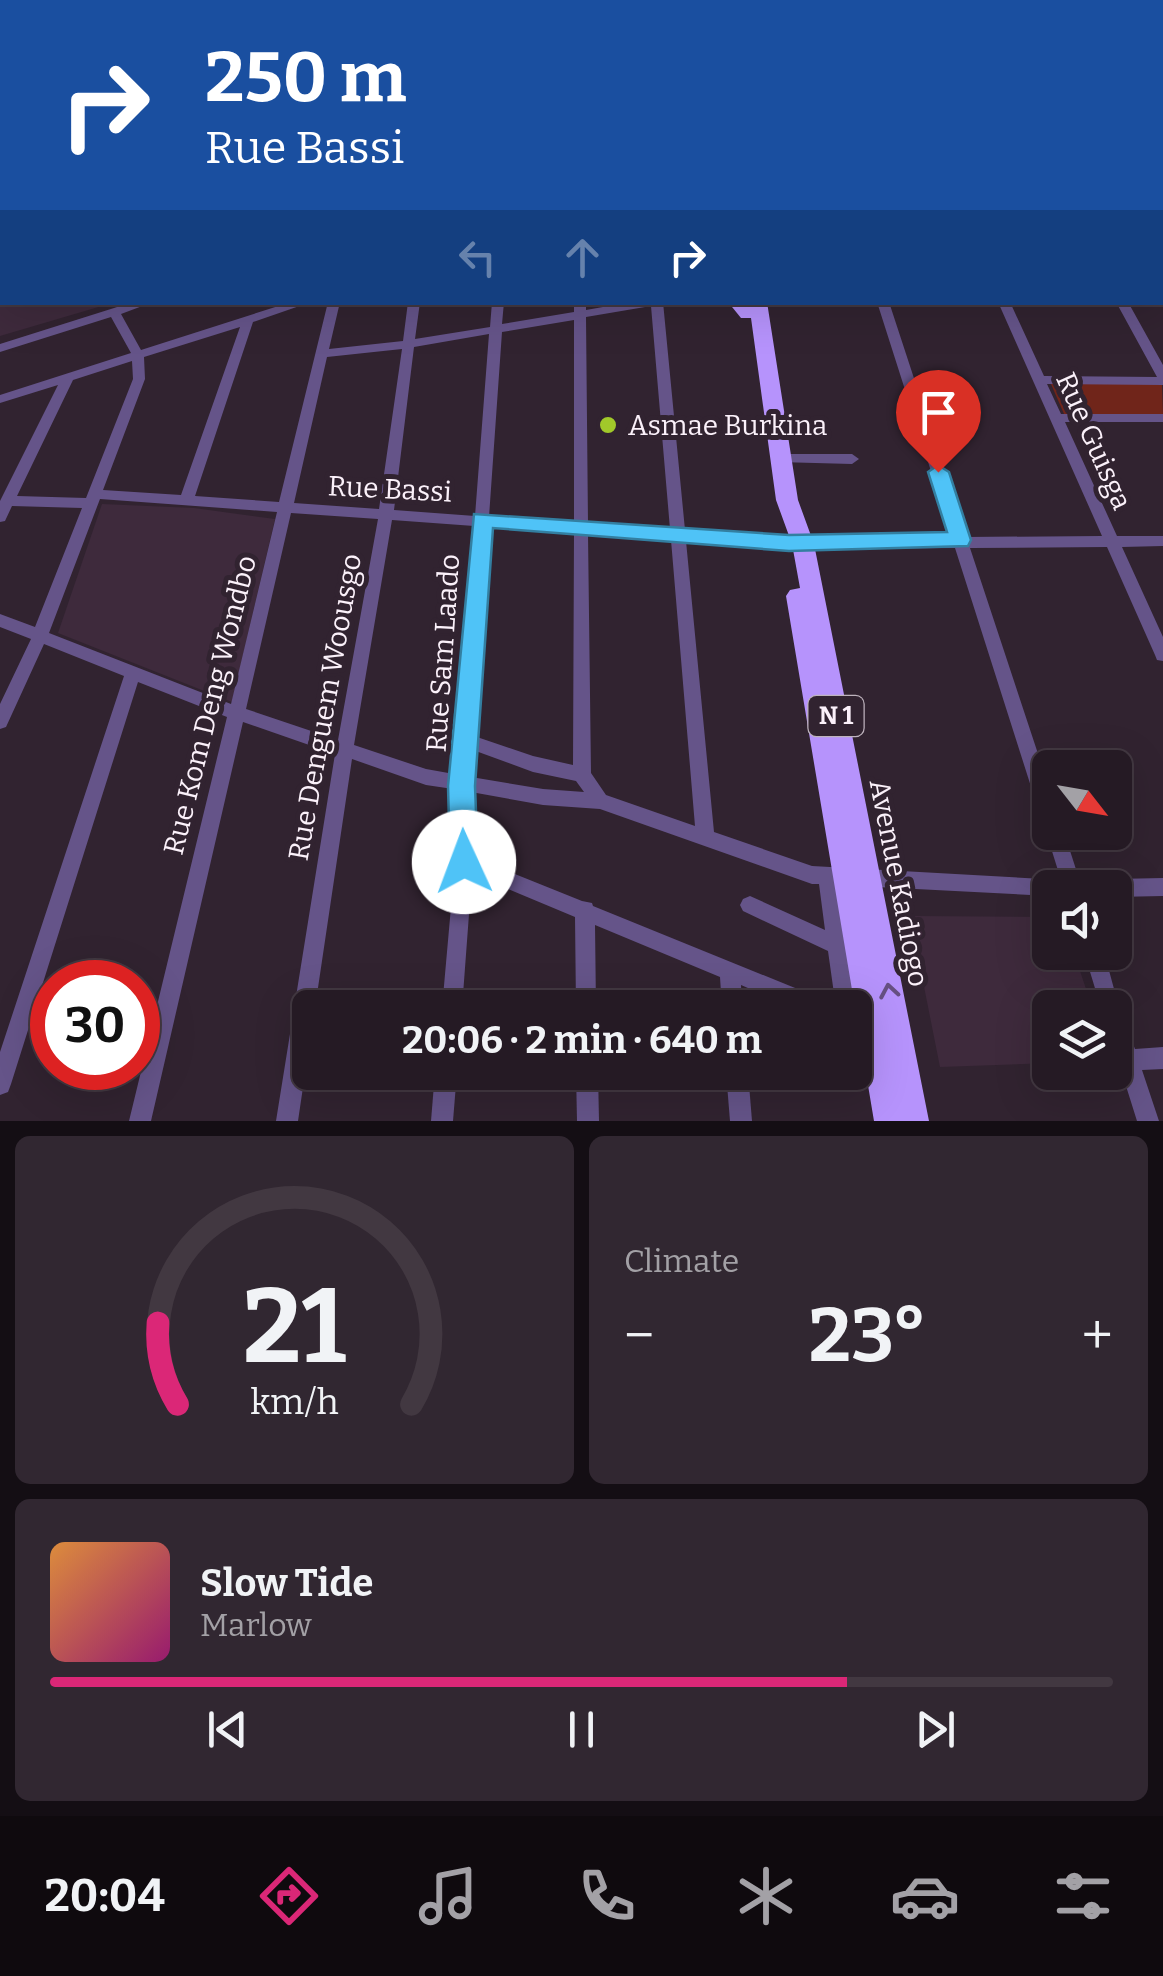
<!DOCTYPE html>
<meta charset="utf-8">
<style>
:root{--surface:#251a24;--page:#312731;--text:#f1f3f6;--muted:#a3a1a6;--line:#423841;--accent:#db2777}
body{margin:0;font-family:Bitter,serif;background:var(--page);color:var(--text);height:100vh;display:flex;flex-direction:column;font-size:38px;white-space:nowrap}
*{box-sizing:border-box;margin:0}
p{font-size:32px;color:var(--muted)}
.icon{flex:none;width:55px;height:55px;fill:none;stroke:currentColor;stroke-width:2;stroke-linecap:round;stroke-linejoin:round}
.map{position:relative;height:1121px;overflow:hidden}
.details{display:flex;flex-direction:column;gap:15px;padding:15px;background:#140e14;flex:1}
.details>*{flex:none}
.guide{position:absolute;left:0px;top:0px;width:1165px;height:305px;box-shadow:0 10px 40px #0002,0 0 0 2px var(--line);background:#1a4fa0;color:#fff;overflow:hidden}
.needle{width:65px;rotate:121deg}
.fabs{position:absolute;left:1032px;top:750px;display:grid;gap:20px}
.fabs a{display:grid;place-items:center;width:100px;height:100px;border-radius:15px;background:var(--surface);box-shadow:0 10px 40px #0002,0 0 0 2px var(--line);font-size:50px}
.speed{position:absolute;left:30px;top:960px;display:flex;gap:20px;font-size:50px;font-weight:700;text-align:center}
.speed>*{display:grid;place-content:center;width:130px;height:130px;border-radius:50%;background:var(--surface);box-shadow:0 10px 40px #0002,0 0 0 2px var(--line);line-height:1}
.speed .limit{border:15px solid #d22;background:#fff;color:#111}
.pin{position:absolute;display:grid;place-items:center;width:85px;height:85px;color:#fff;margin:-102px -42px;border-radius:50% 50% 50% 0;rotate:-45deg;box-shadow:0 0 10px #0007}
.pin .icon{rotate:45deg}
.me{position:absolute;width:110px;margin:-55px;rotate:358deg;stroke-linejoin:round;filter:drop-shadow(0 0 8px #0008)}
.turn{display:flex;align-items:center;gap:35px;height:210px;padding:0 40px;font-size:45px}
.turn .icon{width:130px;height:130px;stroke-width:2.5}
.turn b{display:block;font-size:70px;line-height:85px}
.lanes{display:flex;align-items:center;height:95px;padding:0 40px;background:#0003;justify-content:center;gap:50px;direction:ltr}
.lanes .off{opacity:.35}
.big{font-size:75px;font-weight:700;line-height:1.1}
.details .tile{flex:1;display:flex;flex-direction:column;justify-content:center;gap:15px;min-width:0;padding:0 35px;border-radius:15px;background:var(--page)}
.details .dial{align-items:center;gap:0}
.dial svg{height:260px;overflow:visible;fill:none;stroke:var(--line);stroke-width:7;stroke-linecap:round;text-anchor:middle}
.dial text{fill:var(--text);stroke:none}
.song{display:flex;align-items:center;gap:30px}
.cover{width:120px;height:120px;border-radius:15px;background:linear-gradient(135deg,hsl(30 70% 55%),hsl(320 70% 35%))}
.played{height:10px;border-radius:5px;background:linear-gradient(90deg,var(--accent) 75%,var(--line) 75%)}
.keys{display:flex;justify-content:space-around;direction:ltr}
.heat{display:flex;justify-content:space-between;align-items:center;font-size:55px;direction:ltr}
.details .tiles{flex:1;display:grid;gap:15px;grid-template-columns:1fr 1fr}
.tile:last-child{grid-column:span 2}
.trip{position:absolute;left:292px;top:990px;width:580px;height:100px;border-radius:15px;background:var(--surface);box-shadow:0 10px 40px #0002,0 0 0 2px var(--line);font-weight:700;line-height:100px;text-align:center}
.menu{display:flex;height:160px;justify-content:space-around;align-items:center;background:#0f0a0e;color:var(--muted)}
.menu .icon{width:70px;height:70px}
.menu .current{color:var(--accent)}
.menu b{font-size:45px;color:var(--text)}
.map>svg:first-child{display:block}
.built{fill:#3e2a3c}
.green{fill:#70251a}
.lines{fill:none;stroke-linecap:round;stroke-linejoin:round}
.minor{fill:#655489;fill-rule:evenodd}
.major{fill:#a27bea;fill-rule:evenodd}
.highway{fill:#b693fc;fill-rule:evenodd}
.oneway{stroke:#665082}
.route{fill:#4fc3f7;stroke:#337fa1;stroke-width:2.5}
.poi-dot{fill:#a1c92a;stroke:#312330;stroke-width:4}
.labels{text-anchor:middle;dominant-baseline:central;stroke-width:10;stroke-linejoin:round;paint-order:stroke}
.shield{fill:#312330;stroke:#beb3bd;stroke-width:2.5}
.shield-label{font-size:25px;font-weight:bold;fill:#fbf1fa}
.poi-label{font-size:28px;fill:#fbf1fa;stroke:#312330;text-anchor:start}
.street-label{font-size:28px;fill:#fbf1fa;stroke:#312330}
</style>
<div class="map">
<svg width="1163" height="1121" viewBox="0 0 1163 1121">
<rect width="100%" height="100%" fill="#312330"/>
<g class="built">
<polygon points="0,196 2,302 112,303 0,336"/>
<polygon points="102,504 194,508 275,519 232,702 58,633"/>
<polygon points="910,916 1050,917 1050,952 1074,953 1092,1007 1050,1008 1050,1063 940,1067"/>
</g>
<polygon class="green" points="1051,384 1162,384 1163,414 1064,414"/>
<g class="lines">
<g class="minor">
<polygon points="76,0 85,0 83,2 75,2"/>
<polygon points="428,0 436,0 435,2 427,2"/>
<rect x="1042" y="0" width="8" height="2"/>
<rect x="0" y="11" width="2" height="4"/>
<polygon points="1162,127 1163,127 1162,135"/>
<rect x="1162" y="172" width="1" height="7"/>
<rect x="0" y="187" width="2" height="6"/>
<rect x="1162" y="223" width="1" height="6"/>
<rect x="1162" y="281" width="1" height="6"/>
<path d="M133 302H153L121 314 141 350 291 302H311L253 322 195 496 279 502 328 302H340L329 349 403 341 408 302H420L415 339 490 327 492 302H504L502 324 574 312V302H586V310L631 302H663L685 530 803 539 952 537 877 302H889L966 537 1102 536 998 302H1010L1044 376 1157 377 1116 302H1128L1163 365V385L1047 384 1061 414H1163V422H1065L1117 536H1163V546L1122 547 1163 637V661L1157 660 1155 655 1107 547 970 548 1050 790V832H1064L1082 888H1050V896L838 885 856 1008 855 1011V1008H836L828 951 743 911 740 905 743 899 750 896 825 930 819 884H812L600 809 543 805 471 792 473 857 582 901 592 903 593 906 827 1001 830 1008H794L741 985 742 1008H722L720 977 595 925 596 1008H576L575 917 472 874 462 1008H442L455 862 453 789 426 785 352 759 315 1008H310V1040L298 1121H276L335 754 243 722 151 1121H129L227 717 138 682 11 1084 8 1092 0 1095V1052L124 676 44 644 6 727 0 729V704L31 639 0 627V614L35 627 82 508 12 506 5 521 0 522V501L58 385 0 403V395L131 353 111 317 0 352V344ZM651 306 670 529 588 524 586 317ZM574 320V523L489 517 502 332ZM240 327 181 495 103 490 145 379 144 357ZM489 334 475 516 394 510 414 347ZM402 349 379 509 294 503 327 357ZM132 361 133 379 86 498 17 496 73 380ZM100 499 277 512 231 704 49 633ZM291 513 378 519 338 740 246 709ZM392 520 474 526 454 774 426 769 354 745ZM489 527 574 533 573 765 533 756 474 736ZM588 534 671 540 695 826 606 795 591 773ZM686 541 803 549 955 548 1041 818 1044 824 1049 826 1046 832 1061 880 812 866 714 832ZM473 750 533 772 576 781 584 792 543 789 471 777Z"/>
<polygon points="783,454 852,454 859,459 852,464 778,462 776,459 778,456"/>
<polygon points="1163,878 1163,896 1115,897 1115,888 1106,888 1108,882 1115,879"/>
<polygon points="1084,952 1104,952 1120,1011 1135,1049 1163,1047 1163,1069 1142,1070 1159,1121 1137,1121 1115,1051 1115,1008 1101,1008"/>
<polygon points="435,1072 457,1072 453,1121 431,1121"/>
<polygon points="576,1072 598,1072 599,1121 577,1121"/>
<polygon points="726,1072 748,1072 752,1121 730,1121"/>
</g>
<rect class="major" x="1162" y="112" width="1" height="6"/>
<g class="highway">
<polygon points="693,0 705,0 706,2 694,2"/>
<rect x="0" y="36" width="2" height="8"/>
<polygon points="728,302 750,306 749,302 767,302 798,500 814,544 929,1121 874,1121 786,596 790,590 800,588 792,544 776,500 751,318 741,318"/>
</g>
</g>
<defs><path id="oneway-chevron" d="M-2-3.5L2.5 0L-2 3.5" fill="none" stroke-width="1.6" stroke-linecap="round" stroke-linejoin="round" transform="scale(2.5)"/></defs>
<use class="oneway" href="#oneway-chevron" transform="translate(889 991) rotate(-100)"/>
<polygon class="route" points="938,465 949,472 971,540 968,546 789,551 493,528 475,786 478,862 474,871 464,875 454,871 450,862 448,786 474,514 789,535 947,532 928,472"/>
<circle class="poi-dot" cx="608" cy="425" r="10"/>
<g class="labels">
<rect class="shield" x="808.5" y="696" width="55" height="40" rx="8"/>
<g class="shield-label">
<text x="836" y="716">N 1</text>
</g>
<g class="poi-label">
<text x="628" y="425">Asmae Burkina</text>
</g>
<g class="street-label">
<text transform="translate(1094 441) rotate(66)">Rue Guisga</text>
<text transform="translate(390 489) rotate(3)">Rue Bassi</text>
<text transform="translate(443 653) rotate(-86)">Rue Sam Laado</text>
<text transform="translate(210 705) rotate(-76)">Rue Kom Deng Wondbo</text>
<text transform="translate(325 707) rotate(-80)">Rue Denguem Woousgo</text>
<text transform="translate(899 883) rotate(79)">Avenue Kadiogo</text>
</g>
</g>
</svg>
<div class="fabs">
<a><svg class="needle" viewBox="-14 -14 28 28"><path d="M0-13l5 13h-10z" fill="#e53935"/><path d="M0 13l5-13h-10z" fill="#a3a1a6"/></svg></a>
<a><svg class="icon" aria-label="sound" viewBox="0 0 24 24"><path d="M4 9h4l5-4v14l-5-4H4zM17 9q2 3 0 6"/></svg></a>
<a><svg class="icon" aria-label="layers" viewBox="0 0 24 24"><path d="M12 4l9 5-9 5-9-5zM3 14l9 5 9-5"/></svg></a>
</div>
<div class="speed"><div class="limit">30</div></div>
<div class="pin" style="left:938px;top:472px;background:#d93025"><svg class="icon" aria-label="arrive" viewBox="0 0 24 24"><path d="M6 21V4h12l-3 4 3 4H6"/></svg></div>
<svg class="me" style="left:464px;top:862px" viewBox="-20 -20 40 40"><circle r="19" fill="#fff"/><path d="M0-13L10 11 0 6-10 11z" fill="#4fc3f7"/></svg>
<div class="trip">20:06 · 2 min · 640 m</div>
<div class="guide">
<div class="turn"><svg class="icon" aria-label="right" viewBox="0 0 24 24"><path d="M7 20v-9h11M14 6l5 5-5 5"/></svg><div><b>250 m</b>Rue Bassi</div></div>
<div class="lanes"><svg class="icon off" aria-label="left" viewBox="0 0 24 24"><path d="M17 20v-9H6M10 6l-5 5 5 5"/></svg><svg class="icon off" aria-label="ahead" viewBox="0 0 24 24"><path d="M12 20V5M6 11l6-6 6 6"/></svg><svg class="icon" aria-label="right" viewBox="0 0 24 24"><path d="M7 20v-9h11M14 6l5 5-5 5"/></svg></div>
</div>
</div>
<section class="details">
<div class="tiles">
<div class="tile dial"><svg viewBox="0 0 100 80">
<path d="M14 69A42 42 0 1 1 86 69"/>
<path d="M14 69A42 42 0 0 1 8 44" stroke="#db2777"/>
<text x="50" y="56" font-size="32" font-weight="700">21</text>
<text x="50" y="72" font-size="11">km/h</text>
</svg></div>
<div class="tile"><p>Climate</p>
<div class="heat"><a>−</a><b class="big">23°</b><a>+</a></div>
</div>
<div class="tile">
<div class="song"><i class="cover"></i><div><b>Slow Tide</b><p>Marlow</p></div></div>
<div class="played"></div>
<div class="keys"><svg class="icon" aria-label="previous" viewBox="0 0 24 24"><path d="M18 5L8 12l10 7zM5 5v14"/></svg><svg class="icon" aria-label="pause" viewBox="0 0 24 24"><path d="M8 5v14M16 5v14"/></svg><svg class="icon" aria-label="next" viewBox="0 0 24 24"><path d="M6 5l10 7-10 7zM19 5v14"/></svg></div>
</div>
</div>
</section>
<nav class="menu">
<b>20:04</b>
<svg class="icon current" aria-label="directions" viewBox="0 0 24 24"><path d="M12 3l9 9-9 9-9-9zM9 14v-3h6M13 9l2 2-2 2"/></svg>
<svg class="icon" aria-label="music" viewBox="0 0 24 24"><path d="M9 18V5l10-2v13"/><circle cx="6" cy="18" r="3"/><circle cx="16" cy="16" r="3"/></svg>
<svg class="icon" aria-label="phone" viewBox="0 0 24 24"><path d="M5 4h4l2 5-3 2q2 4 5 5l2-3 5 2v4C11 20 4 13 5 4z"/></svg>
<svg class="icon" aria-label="climate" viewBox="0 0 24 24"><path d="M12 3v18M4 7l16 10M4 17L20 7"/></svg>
<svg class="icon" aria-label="car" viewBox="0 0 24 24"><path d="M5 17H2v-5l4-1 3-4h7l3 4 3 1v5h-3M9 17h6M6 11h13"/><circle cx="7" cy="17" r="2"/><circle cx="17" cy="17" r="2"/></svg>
<svg class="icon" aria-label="filters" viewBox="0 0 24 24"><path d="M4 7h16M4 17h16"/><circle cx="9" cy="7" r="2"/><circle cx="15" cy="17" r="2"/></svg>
</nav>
